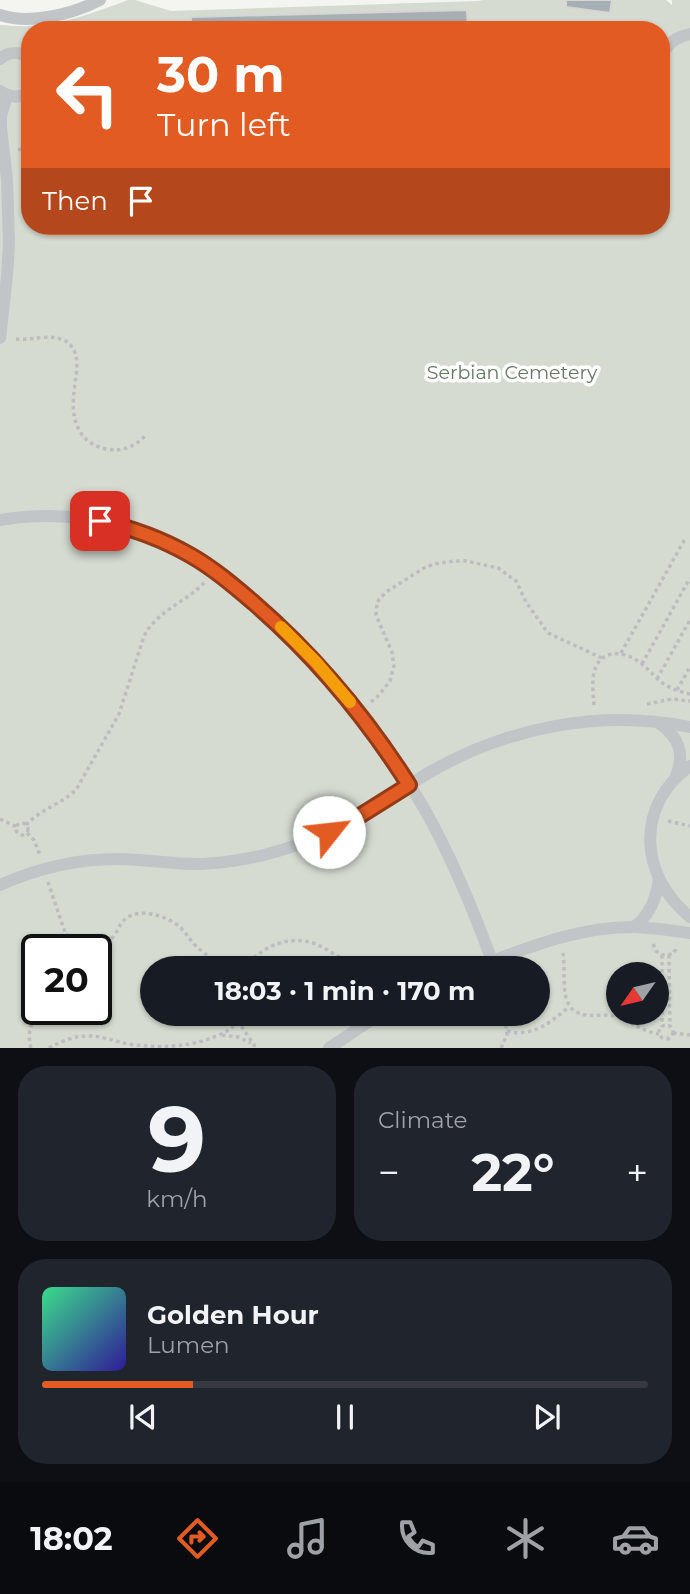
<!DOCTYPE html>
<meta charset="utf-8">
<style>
:root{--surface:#171b24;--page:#20242c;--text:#f1f3f6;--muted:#9ea1a6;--line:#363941;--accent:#e25b23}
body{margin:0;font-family:Montserrat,sans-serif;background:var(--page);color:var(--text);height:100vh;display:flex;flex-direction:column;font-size:26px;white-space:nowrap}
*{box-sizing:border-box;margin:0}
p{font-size:23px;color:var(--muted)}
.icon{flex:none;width:38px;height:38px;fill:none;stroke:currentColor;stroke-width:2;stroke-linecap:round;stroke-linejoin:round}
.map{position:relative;height:1048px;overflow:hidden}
.side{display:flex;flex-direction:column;gap:18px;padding:18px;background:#0d0f14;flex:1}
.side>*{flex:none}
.top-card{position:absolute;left:21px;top:21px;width:649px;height:214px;border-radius:28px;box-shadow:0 2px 5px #0004;background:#e25b23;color:#fff;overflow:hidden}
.needle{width:46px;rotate:236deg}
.fabs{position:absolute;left:606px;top:962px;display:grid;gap:14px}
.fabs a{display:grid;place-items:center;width:63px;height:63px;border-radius:50%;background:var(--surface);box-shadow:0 2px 5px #0004;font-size:35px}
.speed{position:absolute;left:21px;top:934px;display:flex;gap:14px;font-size:35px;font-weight:700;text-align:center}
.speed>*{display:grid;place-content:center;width:91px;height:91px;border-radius:50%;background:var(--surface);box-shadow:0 2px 5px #0004;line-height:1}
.speed .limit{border:4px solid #111;border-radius:10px;background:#fff;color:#111}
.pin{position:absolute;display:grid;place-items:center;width:60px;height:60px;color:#fff;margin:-30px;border-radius:14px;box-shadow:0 4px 10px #0006}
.me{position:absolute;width:77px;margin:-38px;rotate:61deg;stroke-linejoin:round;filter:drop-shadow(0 0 5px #0008)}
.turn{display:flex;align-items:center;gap:24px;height:147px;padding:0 21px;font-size:32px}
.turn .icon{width:91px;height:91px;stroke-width:2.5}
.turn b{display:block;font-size:49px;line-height:60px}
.then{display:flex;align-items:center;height:66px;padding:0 21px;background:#0003;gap:14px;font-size:26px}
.big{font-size:52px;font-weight:700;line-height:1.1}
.side .widget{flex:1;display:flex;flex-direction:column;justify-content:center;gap:10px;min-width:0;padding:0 24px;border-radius:28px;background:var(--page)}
.side .dial{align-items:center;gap:0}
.dial b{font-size:91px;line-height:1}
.song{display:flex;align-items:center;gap:21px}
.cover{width:84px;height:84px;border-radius:10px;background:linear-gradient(135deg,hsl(150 70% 55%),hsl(250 70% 35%))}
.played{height:7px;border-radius:4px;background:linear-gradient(90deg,var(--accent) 25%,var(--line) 25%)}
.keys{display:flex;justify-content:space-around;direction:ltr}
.heat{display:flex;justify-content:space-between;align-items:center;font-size:38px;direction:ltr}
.side .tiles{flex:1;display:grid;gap:18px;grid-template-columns:1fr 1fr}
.widget:last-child{grid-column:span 2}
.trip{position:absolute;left:140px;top:956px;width:410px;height:70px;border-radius:35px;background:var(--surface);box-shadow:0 2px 5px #0004;font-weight:700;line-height:70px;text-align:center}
.menu{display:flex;height:112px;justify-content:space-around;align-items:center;background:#090b0e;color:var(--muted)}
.menu .icon{width:49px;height:49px}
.menu .current{color:var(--accent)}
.menu b{font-size:32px;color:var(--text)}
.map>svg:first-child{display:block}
.green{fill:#d5dbd1;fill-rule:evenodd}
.building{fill:#a7afb5;stroke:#d5d6d3;stroke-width:2}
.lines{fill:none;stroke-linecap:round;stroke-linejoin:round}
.path{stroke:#bbbdbf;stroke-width:3.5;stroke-dasharray:3.5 3.5;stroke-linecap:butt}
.service{stroke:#c1c5c8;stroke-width:12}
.route-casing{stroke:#933b17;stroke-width:18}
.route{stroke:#e25b23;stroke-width:12}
.slow{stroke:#f59e0b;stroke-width:12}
.labels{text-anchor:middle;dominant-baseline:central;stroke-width:7;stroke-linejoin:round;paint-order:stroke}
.park-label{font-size:19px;fill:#657962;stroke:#fff}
</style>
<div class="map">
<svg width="690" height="1048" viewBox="0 0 690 1048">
<rect width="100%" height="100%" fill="#f4f4f0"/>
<path class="green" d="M128 0H135L171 11 478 1 484 0H666L672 5V0H690V1048H0V25C9 25 18 27 27 26 62 25 96 12 128 0ZM30 30H662V226H30ZM37 950H96V1010H37ZM152 968H537V1013H152ZM618 975H656V1013H618Z"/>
<g class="building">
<polygon points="566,0 612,0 610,13 566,7"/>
<polygon points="467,10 468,30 191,30 191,17"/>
</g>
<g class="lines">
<g class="path">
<polyline points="18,150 30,147"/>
<path d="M16 339C34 341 60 330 72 347 87 367 60 406 83 436 89 443 97 447 106 449 122 452 134 447 145 436"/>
<polyline points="621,653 685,539"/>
<polyline points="642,664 690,578"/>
<polyline points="657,679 690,620"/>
<polyline points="677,690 690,667"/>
<polyline points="371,702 379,695 390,681 394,666 392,652 376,615 377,602 386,592 424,568 434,564 455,561 466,561 498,568 516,581 526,602 548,633 602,658"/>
<polyline points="647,704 672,699 690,701"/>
<path d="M594 705C593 694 592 682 594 672 600 649 623 650 639 662 648 668 655 678 664 684 672 689 681 692 690 694"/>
<polyline points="0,819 17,827"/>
<polyline points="668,821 690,826"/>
<circle cx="22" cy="829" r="6"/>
<path d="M26 825C41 809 61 804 76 790L119 714 144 636C158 610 185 603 205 582"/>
<polyline points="27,833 34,840 40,855"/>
<polyline points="48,882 71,950"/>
<polyline points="66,934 78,943 94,945"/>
<polyline points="653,944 656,951 662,955 673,954 677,947"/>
<path d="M86 950C94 945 104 945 111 939 118 933 119 922 128 917 143 908 168 917 180 927 187 934 191 942 198 948 207 956 220 963 232 968"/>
<path d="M563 953C567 974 556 1010 585 1015 596 1017 607 1013 618 1017 633 1022 643 1032 659 1034"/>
<polyline points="662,955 662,1027"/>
<polyline points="669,955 670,1027"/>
<path d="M244 968C262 946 291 933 318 945 327 949 334 955 343 959 355 964 368 960 380 968"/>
<polyline points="237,1013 242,1027 256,1048"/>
<circle cx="666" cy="1032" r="7"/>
<path d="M507 1031C532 1038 551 1022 569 1007"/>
<polyline points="673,1033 690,1035"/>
<polyline points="222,1035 238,1037 251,1043"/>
<path d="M31 1048C27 1033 30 1021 42 1010"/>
<path d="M49 1048C60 1042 71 1037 85 1036 100 1035 113 1041 128 1044 157 1048 186 1048 214 1037 224 1033 235 1029 238 1018"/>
<polyline points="501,1048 507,1035 504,1013"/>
</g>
<g class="service">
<path d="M0 15C30 25 73 14 100 0"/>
<path d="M662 56C668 43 676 37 690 34"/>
<path d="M0 59C9 51 20 51 30 59"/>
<path d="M0 91C10 98 20 99 30 91"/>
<polyline points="0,338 7,276 9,243 7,179 1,128 1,116 7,96"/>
<path d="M0 520C58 510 118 519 171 545 203 561 230 583 257 606 324 664 381 734 425 810 452 858 473 909 492 961"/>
<path d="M659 723C679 737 685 753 676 776"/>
<path d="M690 766C635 805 639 876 690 917"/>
<path d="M0 885C38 868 77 859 118 859 146 859 174 865 202 864 221 863 241 860 260 856 291 848 321 838 349 822 377 807 403 788 430 772 509 727 600 709 690 727"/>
<path d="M634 927C650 915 656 899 659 879"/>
<path d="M474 968C526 948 579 926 636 927 654 928 672 930 690 933"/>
<polyline points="329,1048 382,1013"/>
</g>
</g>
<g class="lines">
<defs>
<path id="route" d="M100 521C132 528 162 539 190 555 213 568 234 586 254 603 315 656 366 717 409 785L350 822 329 832"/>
</defs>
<use href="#route" class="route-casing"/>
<use href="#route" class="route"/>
<polyline class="slow" points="281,627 316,662 350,702"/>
</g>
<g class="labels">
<g class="park-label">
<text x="512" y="372">Serbian Cemetery</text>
</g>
</g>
</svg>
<div class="fabs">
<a><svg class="needle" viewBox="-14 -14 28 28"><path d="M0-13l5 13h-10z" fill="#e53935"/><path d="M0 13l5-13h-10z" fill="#9ea1a6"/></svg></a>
</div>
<div class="speed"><div class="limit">20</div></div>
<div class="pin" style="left:100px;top:521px;background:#d93025"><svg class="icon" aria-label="arrive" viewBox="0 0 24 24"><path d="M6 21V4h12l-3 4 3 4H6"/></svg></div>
<svg class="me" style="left:329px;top:832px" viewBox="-20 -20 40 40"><circle r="19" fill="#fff"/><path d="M0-13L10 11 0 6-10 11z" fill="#e25b23"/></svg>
<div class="trip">18:03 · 1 min · 170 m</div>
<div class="top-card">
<div class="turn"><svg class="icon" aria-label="left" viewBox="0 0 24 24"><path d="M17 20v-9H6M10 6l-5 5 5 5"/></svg><div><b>30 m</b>Turn left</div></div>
<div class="then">Then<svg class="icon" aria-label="arrive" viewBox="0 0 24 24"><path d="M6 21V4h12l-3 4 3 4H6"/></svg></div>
</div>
</div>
<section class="side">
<div class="tiles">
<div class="widget dial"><b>9</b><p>km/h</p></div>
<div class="widget"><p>Climate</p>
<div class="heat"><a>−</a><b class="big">22°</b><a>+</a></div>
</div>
<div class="widget">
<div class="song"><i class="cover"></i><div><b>Golden Hour</b><p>Lumen</p></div></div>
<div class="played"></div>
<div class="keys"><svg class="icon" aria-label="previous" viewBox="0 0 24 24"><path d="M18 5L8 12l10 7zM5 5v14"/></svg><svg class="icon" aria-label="pause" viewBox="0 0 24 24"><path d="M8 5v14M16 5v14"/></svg><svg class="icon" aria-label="next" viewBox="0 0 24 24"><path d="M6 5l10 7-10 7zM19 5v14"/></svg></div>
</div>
</div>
</section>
<nav class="menu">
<b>18:02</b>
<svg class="icon current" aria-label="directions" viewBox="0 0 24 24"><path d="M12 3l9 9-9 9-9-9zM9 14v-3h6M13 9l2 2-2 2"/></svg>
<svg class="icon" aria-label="music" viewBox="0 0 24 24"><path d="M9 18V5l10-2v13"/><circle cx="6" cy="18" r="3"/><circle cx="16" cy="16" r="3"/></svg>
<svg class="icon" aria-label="phone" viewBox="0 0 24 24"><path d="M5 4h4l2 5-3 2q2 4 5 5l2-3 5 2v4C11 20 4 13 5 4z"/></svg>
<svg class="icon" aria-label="climate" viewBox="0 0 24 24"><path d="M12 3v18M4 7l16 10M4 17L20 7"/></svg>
<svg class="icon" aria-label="car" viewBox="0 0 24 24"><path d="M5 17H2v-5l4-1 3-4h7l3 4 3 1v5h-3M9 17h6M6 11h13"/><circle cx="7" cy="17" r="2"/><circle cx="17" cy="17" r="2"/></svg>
</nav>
